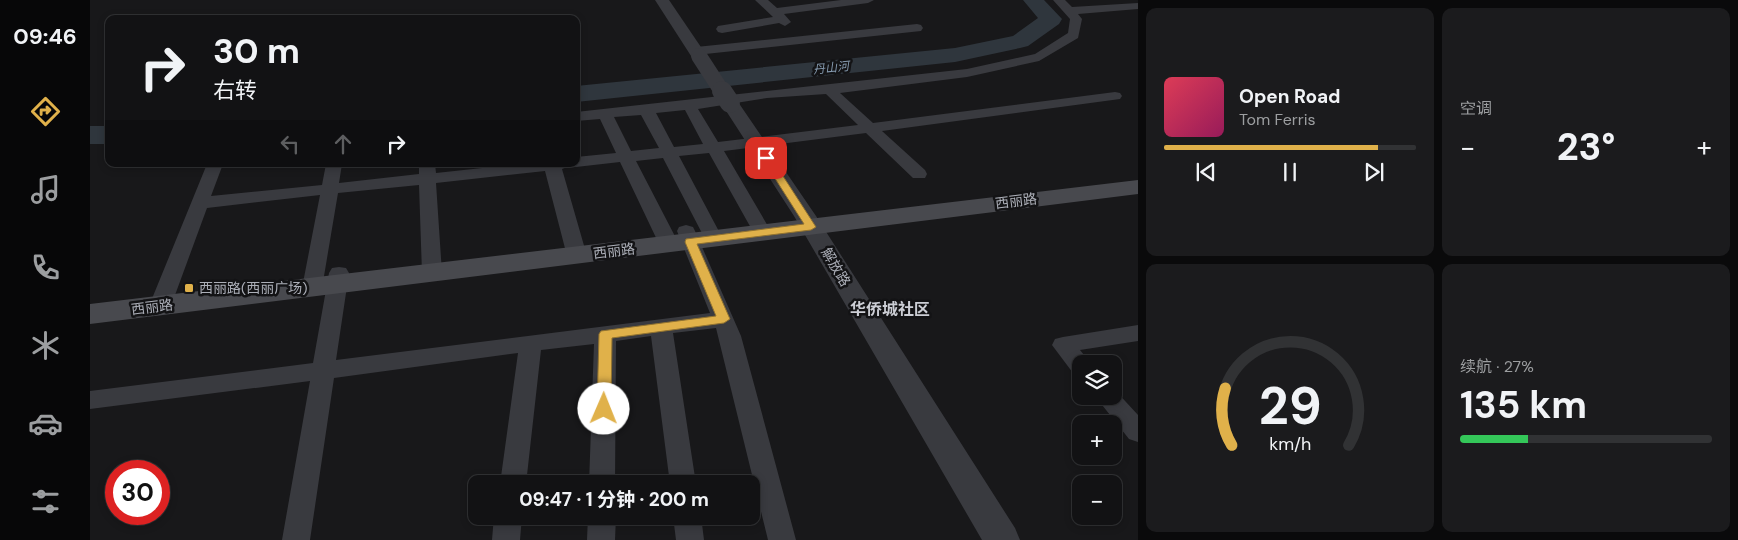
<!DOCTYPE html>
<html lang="zh">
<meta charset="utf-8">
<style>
:root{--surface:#121214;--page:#1b1b1d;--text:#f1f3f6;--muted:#9c9ea0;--line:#313234;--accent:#e0b14a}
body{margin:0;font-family:"DM Sans","Noto Sans SC",sans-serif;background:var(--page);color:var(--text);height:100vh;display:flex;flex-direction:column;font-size:19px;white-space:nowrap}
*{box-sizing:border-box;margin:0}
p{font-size:16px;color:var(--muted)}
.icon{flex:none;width:28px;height:28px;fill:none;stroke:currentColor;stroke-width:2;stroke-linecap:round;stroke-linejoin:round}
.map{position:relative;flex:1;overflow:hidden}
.sheet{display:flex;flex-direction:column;gap:8px;padding:8px;background:#0a0a0b;width:600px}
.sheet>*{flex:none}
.guide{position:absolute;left:15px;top:15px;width:475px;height:152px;border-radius:10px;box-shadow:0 2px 8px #0003,0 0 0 1px var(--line);background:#121214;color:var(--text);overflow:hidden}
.controls{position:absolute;left:982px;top:355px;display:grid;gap:10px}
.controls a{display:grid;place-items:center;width:50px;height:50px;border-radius:10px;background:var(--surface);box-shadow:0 2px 8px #0003,0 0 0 1px var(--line);font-size:25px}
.speed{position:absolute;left:15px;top:460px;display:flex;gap:10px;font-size:25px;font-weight:700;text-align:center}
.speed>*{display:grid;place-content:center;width:65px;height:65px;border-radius:50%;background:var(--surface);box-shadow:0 2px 8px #0003,0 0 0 1px var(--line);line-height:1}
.speed .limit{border:8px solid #d22;background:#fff;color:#111}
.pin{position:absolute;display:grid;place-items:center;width:42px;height:42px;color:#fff;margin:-21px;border-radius:10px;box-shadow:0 2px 8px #0006}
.me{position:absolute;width:55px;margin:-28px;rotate:1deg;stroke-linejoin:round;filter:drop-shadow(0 0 4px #0008)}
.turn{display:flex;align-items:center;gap:18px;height:105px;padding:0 25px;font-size:22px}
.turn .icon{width:65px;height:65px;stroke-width:2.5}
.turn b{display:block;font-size:35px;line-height:42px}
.lanes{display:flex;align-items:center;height:48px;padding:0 25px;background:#0003;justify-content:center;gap:25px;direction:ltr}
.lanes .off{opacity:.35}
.big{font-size:38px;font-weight:700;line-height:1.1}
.sheet .tile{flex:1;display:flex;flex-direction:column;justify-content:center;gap:8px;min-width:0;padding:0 18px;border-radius:10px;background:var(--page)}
.sheet .dial{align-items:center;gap:0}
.dial svg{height:130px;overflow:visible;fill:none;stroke:var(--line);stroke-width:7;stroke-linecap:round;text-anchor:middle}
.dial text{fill:var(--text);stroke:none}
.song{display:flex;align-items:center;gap:15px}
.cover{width:60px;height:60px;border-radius:8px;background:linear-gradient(135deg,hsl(350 70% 55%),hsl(330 70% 35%))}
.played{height:5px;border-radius:2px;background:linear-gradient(90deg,var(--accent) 85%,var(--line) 85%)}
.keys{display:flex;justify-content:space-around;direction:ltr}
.heat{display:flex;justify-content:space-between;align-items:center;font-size:28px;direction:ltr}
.charge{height:8px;border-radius:4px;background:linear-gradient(90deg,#34c759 27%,var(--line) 0)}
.sheet .tiles{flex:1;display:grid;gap:8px;grid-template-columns:repeat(2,1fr)}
.trip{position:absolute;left:378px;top:475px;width:292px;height:50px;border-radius:10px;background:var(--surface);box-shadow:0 2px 8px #0003,0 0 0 1px var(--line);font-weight:700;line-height:50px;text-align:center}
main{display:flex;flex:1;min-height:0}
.tab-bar{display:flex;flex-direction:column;width:90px;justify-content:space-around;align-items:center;background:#070708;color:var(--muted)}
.tab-bar .icon{width:35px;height:35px}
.tab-bar .current{color:var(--accent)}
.tab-bar b{font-size:22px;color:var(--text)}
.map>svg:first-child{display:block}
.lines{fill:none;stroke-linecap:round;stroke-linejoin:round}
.river{fill:#2f363d;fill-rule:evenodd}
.minor{fill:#393a3f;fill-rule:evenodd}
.tertiary{fill:#393a3f;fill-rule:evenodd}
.secondary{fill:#48494e;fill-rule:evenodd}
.tertiary-bridge-far1{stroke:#393a3f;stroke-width:16}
.tertiary-bridge{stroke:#393a3f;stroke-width:20}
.route{fill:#e0b14a;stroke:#927330}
.poi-dot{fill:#e0b14a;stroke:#131315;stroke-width:2}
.labels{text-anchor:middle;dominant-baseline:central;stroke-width:5;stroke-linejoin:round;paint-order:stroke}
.far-water-label{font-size:12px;font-style:italic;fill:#869bb0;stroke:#131315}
.street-label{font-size:14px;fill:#acafb8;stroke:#131315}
.poi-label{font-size:14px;fill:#acafb8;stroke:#131315;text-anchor:start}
.quarter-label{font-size:16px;font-weight:bold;fill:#ccced5;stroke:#131315}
</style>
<main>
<nav class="tab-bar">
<b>09:46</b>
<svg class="icon current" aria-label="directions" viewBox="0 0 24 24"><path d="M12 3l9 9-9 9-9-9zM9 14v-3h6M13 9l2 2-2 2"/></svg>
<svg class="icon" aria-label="music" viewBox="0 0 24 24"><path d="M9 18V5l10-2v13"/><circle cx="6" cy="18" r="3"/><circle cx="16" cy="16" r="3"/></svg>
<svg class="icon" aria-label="phone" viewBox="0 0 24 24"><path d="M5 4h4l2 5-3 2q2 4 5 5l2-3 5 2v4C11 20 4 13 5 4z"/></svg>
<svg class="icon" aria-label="climate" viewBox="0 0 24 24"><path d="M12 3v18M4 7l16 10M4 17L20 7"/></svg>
<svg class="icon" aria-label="car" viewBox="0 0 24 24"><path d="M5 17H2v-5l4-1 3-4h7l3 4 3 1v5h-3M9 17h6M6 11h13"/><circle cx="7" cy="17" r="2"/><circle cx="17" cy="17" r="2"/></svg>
<svg class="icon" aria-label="filters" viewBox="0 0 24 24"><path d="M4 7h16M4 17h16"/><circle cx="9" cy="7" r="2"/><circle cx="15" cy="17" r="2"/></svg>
</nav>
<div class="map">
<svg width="1048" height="540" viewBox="0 0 1048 540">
<rect width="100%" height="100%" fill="#18181a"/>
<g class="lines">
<g class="river">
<polygon points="933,0 954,0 972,19 969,24 938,46 930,48 865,62 486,102 486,86 865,48 923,36 948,18"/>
<rect x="0" y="126" width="19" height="18"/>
</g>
<g class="minor">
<polygon points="665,0 678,0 687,8 751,0 784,0 778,3 694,14 701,22 695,26 689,23 632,33 628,32 626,29 628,26 683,17"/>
<path d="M963 0H975L982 7 1048 3V9L988 14 992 19 988 38 949 61 877 77 750 93 783 123 1025 92 1030 93 1032 96 1030 99 792 131 835 170 837 174 835 178H823L776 133 634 151 682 233 680 237 673 239 666 237 619 153 589 156 633 239 631 243 624 245 617 243 615 239 573 158 546 161 589 244 586 248 579 250 572 248 569 244 530 162 486 167 480 166 472 169 497 256 494 260 487 262 480 260 477 256 455 171 346 183 352 273 349 278 342 279 335 278 332 273 329 185 248 193 232 288 229 293 222 295 215 293 212 288 230 195 117 208 81 306 77 311 70 313 63 311 59 306 117 164H133L121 196 232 185 236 164H252L249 183 329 174V164H345L346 173 429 164H486V157L526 153 510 119 486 121V112L877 69 945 54 978 33 980 19ZM736 94 768 125 628 142 608 109 677 98ZM595 110 613 144 584 147 566 113ZM551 115 569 148 541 151 524 117Z"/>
<polygon points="827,24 831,25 833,28 831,31 606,55 600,51 606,47"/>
<polygon points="596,225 603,227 605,231 651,336 706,540 678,540 626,328 583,333 606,484 580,484 561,336 526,341 525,484 499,484 504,344 451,350 436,484 410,484 428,353 244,378 220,540 192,540 220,381 0,409 0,391 223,363 239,273 242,268 249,267 256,268 259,273 246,360 620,313 587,231 589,227"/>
<polygon points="1048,325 1048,341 990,350 1001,364 991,364 991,376 983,373 962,345 965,339 973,337"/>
<polygon points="1024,389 1048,415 1048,442 1039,439 1005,396 1024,396"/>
<polygon points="404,516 432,516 430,540 402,540"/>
<polygon points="498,516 526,516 525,540 497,540"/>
<polygon points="583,516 611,516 614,540 586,540"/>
</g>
<g class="tertiary">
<polygon points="565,0 579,0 617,56 615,59 603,59"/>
<polygon points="640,98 646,99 726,216 925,528 930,540 892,540 704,216 631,103 634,99"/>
</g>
<polygon class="secondary" points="1048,180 1048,194 0,324 0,304"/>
<polyline class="tertiary-bridge-far1" points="609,56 633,93"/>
<polyline class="tertiary-bridge" points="632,91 640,103"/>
</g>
<polygon class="route" points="676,155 680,156 726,227 721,230 607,244 640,319 634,323 522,338 521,409 519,413 514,414 509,413 507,409 509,334 511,331 626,316 595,242 596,239 714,224 672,158"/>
<rect class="poi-dot" x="94" y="283" width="10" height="10" rx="2.5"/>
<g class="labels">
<g class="far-water-label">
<text transform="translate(741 68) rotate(-6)">丹山河</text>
</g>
<g class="street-label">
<text transform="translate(926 201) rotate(-7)">西丽路</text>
<text transform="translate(524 251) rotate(-7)">西丽路</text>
<text transform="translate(746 267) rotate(59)">解放路</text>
<text transform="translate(62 307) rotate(-7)">西丽路</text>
</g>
<g class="poi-label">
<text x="109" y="288">西丽路(西丽广场)</text>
</g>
<g class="quarter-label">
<text x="800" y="309">华侨城社区</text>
</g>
</g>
</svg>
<div class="controls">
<a><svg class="icon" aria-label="layers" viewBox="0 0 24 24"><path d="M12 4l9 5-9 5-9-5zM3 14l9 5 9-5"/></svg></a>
<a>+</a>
<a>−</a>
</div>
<div class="speed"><div class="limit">30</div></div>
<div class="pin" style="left:676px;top:158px;background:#d93025"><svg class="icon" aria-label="arrive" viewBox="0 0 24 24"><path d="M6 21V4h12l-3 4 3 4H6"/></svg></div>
<svg class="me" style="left:514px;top:409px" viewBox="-20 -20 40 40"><circle r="19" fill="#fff"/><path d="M0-13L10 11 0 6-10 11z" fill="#e0b14a"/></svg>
<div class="trip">09:47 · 1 分钟 · 200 m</div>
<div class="guide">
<div class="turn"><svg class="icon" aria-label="right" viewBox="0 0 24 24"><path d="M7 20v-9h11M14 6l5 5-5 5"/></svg><div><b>30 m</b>右转</div></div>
<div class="lanes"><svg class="icon off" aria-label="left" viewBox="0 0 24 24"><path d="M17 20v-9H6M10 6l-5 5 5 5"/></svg><svg class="icon off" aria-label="ahead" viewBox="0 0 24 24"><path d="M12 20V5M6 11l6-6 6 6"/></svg><svg class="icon" aria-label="right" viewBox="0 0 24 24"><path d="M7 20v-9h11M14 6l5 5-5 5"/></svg></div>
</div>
</div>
<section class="sheet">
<div class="tiles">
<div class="tile">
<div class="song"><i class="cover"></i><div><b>Open Road</b><p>Tom Ferris</p></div></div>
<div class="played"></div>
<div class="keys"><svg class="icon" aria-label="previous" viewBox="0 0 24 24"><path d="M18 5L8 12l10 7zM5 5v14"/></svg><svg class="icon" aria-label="pause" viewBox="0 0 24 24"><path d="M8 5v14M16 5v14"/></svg><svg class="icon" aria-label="next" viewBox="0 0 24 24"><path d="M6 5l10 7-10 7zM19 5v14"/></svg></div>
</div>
<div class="tile"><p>空调</p>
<div class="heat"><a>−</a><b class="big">23°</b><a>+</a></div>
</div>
<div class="tile dial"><svg viewBox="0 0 100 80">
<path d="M14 69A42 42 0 1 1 86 69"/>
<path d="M14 69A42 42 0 0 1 10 34" stroke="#e0b14a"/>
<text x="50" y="56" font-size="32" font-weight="700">29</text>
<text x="50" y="72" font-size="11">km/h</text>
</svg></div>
<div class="tile"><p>续航 · 27%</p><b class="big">135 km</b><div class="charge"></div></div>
</div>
</section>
</main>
